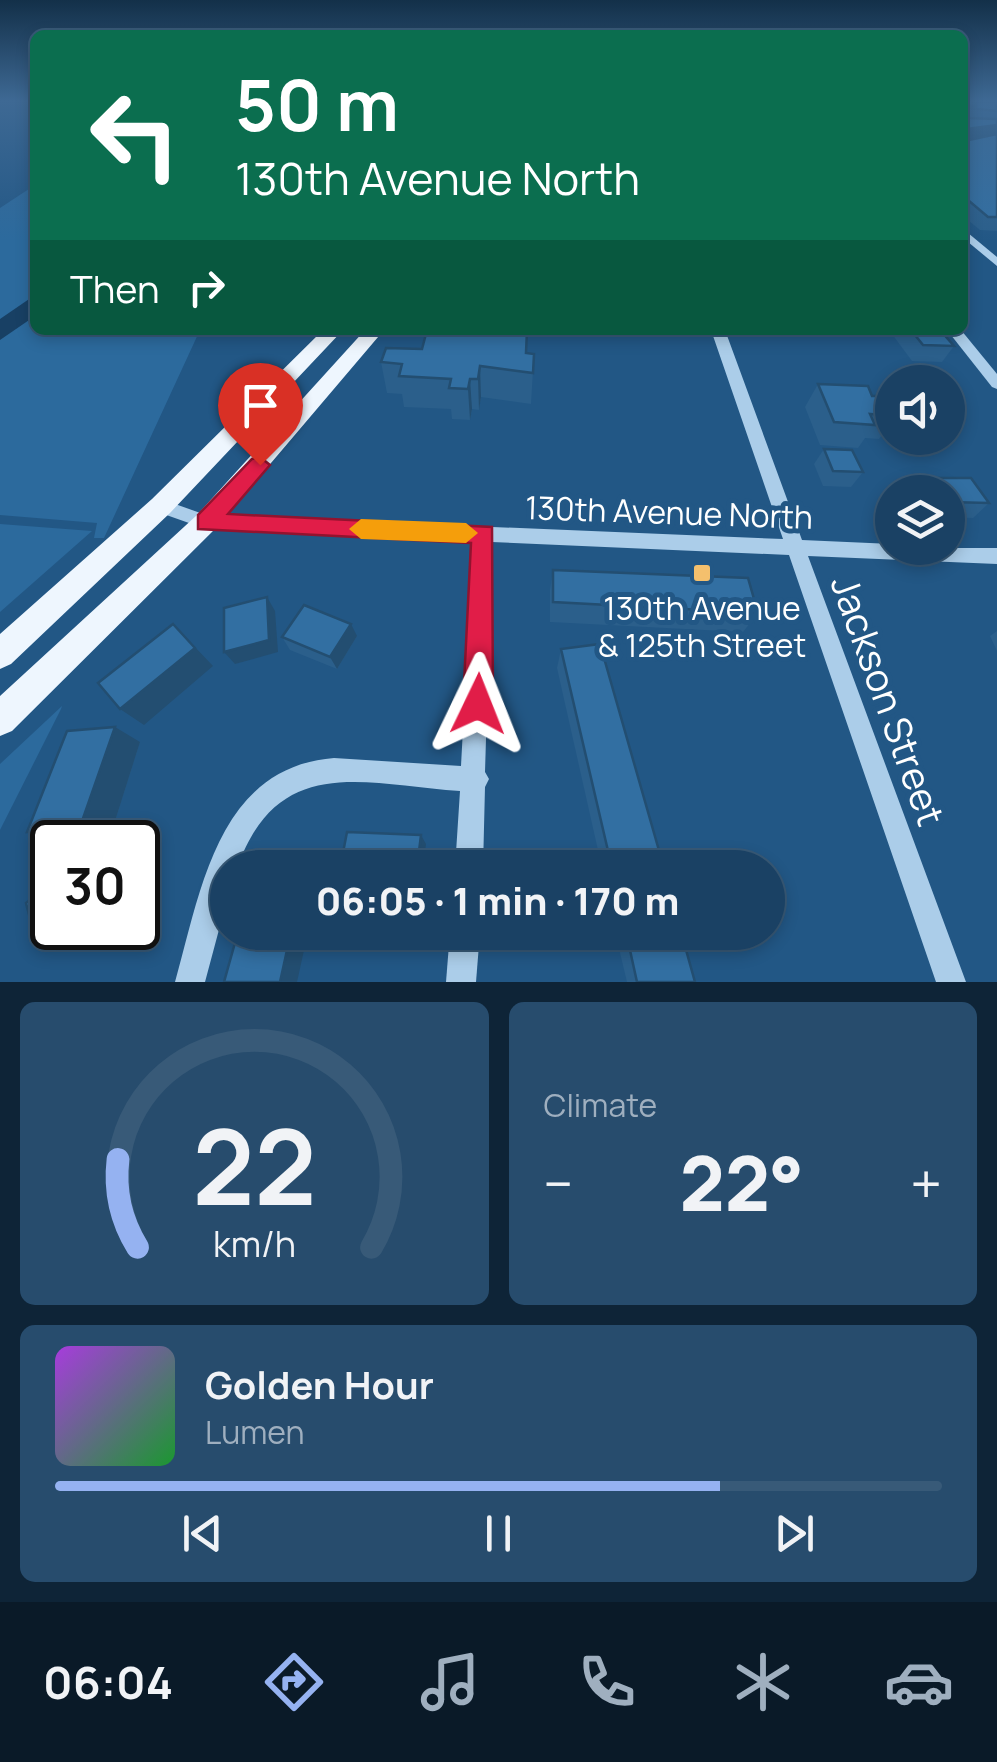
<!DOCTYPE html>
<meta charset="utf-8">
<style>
:root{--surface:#1a4164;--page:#274c6d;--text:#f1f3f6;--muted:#9fafbf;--line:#385a78;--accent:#95b2f1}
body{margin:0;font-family:Manrope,sans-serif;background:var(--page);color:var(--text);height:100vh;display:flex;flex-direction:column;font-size:38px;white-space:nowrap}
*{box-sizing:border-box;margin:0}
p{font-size:32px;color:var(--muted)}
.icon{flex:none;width:55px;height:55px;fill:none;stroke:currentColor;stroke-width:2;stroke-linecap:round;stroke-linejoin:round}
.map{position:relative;height:982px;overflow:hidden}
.panel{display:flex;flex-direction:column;gap:20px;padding:20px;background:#0e2437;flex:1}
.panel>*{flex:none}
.banner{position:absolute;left:30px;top:30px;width:938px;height:305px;border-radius:15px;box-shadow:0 5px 15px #0003,0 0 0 2px var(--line);background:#0b6e4f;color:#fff;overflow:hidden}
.fabs{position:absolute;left:875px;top:365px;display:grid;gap:20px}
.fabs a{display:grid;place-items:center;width:90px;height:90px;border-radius:50%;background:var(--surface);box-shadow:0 5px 15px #0003,0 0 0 2px var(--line);font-size:50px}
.speed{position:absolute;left:30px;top:820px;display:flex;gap:20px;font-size:50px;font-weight:700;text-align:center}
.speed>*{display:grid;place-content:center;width:130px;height:130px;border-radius:50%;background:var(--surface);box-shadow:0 5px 15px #0003,0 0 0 2px var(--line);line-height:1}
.speed .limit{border:5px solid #111;border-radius:15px;background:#fff;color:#111}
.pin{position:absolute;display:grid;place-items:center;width:85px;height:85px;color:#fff;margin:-102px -42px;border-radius:50% 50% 50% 0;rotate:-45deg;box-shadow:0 0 10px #0007}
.pin .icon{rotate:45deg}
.me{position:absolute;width:110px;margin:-55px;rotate:2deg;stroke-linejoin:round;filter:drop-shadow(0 0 8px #0008)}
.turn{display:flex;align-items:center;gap:35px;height:210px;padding:0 40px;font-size:45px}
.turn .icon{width:130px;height:130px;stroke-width:2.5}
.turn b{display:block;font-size:70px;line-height:85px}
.then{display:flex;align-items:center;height:95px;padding:0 40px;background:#0003;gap:20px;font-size:38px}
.big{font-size:75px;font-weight:800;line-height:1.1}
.panel .tile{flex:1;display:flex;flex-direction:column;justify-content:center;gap:15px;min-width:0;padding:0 35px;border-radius:15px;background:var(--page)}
.panel .dial{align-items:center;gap:0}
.dial svg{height:260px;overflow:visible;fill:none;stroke:var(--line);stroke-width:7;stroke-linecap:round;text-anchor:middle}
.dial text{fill:var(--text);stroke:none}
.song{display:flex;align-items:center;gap:30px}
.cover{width:120px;height:120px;border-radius:15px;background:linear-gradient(135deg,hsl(280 70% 55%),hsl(130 70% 35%))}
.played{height:10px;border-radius:5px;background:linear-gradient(90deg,var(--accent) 75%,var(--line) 75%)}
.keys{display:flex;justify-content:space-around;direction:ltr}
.heat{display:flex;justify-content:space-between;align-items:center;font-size:55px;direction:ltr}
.panel .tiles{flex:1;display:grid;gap:20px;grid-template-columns:1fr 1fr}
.tile:last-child{grid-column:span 2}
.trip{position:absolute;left:210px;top:850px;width:575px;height:100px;border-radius:50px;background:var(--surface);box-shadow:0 5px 15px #0003,0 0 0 2px var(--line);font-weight:800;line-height:100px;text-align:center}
.menu{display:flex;height:160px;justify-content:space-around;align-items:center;background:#0a1a28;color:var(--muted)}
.menu .icon{width:70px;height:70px}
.menu .current{color:var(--accent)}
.menu b{font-size:45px;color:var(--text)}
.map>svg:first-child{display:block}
.green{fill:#2c6a9d}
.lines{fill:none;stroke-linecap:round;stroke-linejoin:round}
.river{fill:#184064;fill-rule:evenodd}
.minor{fill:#abcde9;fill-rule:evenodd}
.major{fill:#eef6fe;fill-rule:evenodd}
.wall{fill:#2b5f8b}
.shaded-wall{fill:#234e71}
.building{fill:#326fa2;stroke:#234e71;stroke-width:2.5}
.route{fill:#e11d48;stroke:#92132f;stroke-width:2.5}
.slow{fill:#f59e0b}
.poi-dot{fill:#f4c06d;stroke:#225785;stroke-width:4}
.labels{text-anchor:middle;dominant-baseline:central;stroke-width:10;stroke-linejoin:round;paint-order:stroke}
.street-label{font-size:32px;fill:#fff;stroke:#225785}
.poi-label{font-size:32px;fill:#fff;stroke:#225785}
.near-street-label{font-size:38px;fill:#fff;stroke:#225785}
</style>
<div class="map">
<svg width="997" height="982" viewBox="0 0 997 982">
<rect width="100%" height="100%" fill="#225785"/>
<g class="green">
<polygon points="35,185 35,330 200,330 104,538 94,538 97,523 0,515 0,208"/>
<polygon points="0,524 92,531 0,612"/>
<polygon points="62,706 61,709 0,830 0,764"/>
</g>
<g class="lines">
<polygon class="river" points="35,295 35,316 0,340 0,319"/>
<g class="minor">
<polygon points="962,228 997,257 997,266 962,237"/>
<path d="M711 330H725L802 540 892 544V548H997V564L808 556 966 982H936L789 555 492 542 485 772 489 779 485 787 483 868H455L460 791C363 784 278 753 237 868H228V896L205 982H175C201 890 218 767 334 758L461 766 473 541 206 529 155 511 152 506 155 501 161 499 206 515 783 539Z"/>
<polygon points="947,330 961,330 997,374 997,389 992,387"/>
<polygon points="450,932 480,932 476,982 446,982"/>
</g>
<g class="major">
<polygon points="323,330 343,330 170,513 11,664 0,669 0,634 152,499"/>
<polygon points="365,330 384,330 215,529 12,731 0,736 0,696 197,515"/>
</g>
</g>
<g class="wall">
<polygon points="962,102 997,102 997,231 980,230 962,215"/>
<polygon points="889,330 940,330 954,346 942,362 912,361"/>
<polygon points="422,349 534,354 531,404 481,397 479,410 472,409 470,420 452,419 451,409 404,407 402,394 387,393 381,362"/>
<polygon points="818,384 872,396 892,409 892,421 879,439 865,438 858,448 820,445 805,407"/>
<polygon points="824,449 863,472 851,487 823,486 814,464"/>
<polygon points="929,478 989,503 973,518 948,517 948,492 915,492"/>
<polygon points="553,570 758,613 743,632 550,622 550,590"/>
<polygon points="997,631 997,651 990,636"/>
<polygon points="357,636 337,669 290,650 282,637"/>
<polygon points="561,649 664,868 602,868 557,668"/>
<polygon points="140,742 110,837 61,841 27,832"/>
<polygon points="615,932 681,932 695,982 627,982"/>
</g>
<g class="shaded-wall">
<polygon points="997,125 997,136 962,140 966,129"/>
<polygon points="480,366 481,397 479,410 478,379"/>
<polygon points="470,379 472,409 470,420 468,389"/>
<polygon points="267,597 275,611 278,652 235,664 224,652"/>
<polygon points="173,624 213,666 144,725 120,709"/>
<polygon points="351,624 357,636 337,669 330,657"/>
<polygon points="115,727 140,742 110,837 80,827"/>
<polygon points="421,835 426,844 423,868 417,868"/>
<polygon points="61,928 86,928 62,947 37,946"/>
<polygon points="291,932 308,932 297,982 280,982"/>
</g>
<g class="building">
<polygon points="962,102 965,102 965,106 976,106 976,102 997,102 997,111 968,108 966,118 997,119 997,125 966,129 969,140 997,134 997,217 988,217 962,195"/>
<polygon points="427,330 527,330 526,353 534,354 533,373 480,366 478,379 470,379 468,389 449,388 451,379 399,376 402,364 381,362 386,348 422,349"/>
<polygon points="911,330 940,330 954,346 923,345"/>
<polygon points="818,384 868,386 872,396 885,396 892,409 892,416 870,414 875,425 834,422"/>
<polygon points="824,449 852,450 863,472 833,471"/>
<polygon points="929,478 971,478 989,503 948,502 948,492 938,492"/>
<polygon points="553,570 748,578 758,613 553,602"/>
<polygon points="267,597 269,640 224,652 224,608"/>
<polygon points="304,605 351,624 330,657 282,637"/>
<polygon points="173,624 195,648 120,709 98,683"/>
<polygon points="600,644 664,868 612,868 561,649"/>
<polygon points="115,727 80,827 27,832 67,731"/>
<polygon points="347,832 421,835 417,868 340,868"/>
<polygon points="52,883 52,928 61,928 37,946 26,903"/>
<polygon points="238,932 291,932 280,982 224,982"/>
<polygon points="626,932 681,932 695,982 637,982"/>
</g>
<linearGradient id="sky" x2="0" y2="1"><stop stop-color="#133049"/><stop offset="0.42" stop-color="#3e6994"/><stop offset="1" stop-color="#3e6994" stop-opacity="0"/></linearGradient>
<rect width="997" height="240" fill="url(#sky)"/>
<polygon class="route" points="260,457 270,465 228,514 492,527 493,704 489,715 478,719 467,715 463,704 471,543 198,529 198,515 252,459"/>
<polygon class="slow" points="361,519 466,523 478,533 466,543 361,539 349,529"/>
<rect class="poi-dot" x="692" y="563" width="20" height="20" rx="5"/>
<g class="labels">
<g class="street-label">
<text transform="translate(669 512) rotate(2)">130th Avenue North</text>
</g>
<g class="poi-label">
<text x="702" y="608">130th Avenue<tspan x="702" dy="37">&amp; 125th Street</tspan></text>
</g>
<g class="near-street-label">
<text transform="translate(889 700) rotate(70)">Jackson Street</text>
</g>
</g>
</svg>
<div class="fabs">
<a><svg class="icon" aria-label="sound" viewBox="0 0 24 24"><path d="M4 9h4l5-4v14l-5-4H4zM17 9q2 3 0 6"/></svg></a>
<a><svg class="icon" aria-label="layers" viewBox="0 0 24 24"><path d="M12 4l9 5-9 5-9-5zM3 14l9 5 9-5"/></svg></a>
</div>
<div class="speed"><div class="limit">30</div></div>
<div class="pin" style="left:260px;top:465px;background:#d93025"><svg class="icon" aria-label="arrive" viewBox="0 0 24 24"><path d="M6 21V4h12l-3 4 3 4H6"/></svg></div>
<svg class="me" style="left:478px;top:704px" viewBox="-20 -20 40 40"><path d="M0-17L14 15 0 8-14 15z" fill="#e11d48" stroke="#fff" stroke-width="4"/></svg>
<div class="trip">06:05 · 1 min · 170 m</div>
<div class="banner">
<div class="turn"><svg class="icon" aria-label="left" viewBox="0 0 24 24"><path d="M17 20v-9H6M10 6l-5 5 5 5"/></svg><div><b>50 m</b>130th Avenue North</div></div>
<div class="then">Then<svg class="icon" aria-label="right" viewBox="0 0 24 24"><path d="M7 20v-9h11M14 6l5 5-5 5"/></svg></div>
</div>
</div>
<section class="panel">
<div class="tiles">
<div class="tile dial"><svg viewBox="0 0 100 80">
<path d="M14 69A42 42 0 1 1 86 69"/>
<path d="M14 69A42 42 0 0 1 8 42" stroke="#95b2f1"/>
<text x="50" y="56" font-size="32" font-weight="700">22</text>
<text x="50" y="72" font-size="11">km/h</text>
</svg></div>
<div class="tile"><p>Climate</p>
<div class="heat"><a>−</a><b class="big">22°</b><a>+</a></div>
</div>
<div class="tile">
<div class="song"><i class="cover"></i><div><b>Golden Hour</b><p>Lumen</p></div></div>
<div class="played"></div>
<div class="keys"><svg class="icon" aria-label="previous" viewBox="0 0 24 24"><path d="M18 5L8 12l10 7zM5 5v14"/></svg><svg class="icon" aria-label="pause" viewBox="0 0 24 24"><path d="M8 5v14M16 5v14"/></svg><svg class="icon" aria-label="next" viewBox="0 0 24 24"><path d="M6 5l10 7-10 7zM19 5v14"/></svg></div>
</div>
</div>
</section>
<nav class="menu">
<b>06:04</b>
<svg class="icon current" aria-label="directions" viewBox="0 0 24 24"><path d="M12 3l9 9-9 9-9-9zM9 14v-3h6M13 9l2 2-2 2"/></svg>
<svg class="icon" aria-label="music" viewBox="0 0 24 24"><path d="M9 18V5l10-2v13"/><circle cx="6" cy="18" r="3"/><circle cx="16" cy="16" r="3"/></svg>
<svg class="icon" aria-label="phone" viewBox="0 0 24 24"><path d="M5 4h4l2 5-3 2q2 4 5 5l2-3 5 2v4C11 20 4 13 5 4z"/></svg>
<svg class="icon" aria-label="climate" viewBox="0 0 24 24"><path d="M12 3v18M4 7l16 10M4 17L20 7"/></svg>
<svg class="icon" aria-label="car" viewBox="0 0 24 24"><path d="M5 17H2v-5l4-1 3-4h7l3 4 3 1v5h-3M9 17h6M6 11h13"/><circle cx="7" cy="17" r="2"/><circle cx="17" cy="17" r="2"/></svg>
</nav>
